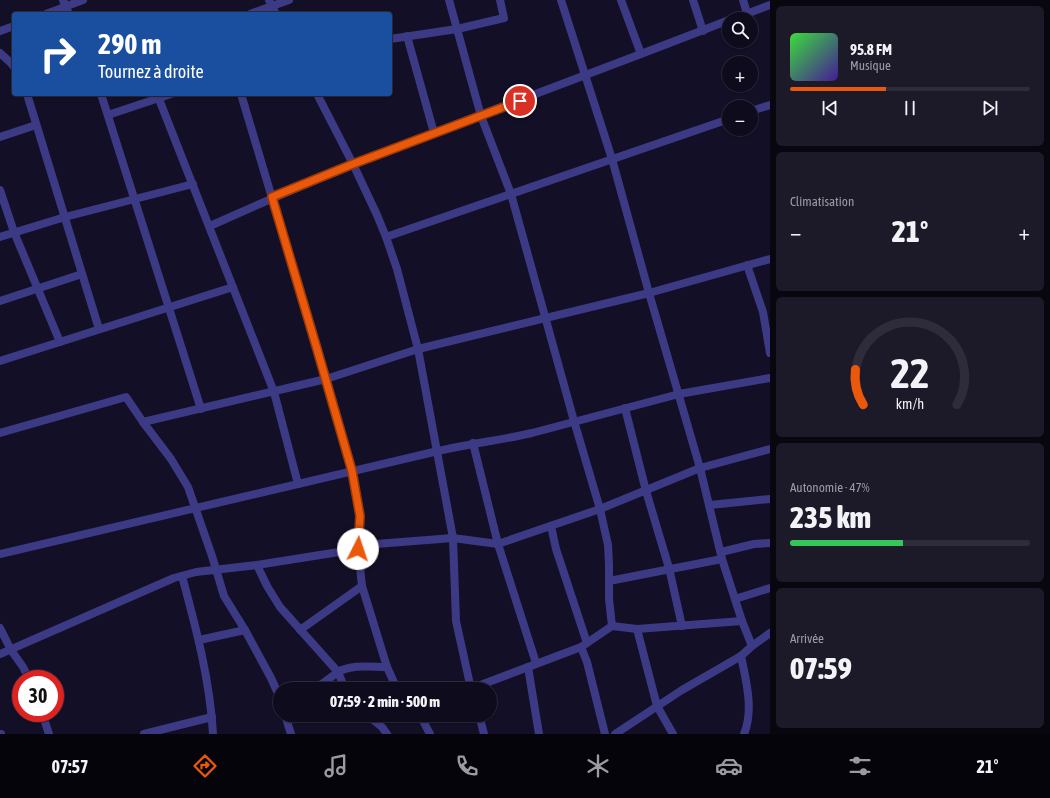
<!DOCTYPE html>
<html lang="fr">
<meta charset="utf-8">
<style>
:root{--surface:#0e0b1c;--page:#1c1929;--text:#f1f3f6;--muted:#9b9ba3;--line:#2e2b3b;--accent:#ea580c}
body{margin:0;font-family:"Asap Condensed",sans-serif;background:var(--page);color:var(--text);height:100vh;display:flex;flex-direction:column;font-size:15px;white-space:nowrap}
*{box-sizing:border-box;margin:0}
p{font-size:13px;color:var(--muted)}
.icon{flex:none;width:22px;height:22px;fill:none;stroke:currentColor;stroke-width:2;stroke-linecap:round;stroke-linejoin:round}
.map{position:relative;flex:1;overflow:hidden}
.panel{display:flex;flex-direction:column;gap:6px;padding:6px;background:#08060f;width:280px}
.panel>*{flex:none}
.banner{position:absolute;left:12px;top:12px;width:380px;height:84px;border-radius:4px;box-shadow:0 1px 3px #0004,0 0 0 1px var(--line);background:#1a4fa0;color:#fff;overflow:hidden}
.controls{position:absolute;left:722px;top:12px;display:grid;gap:8px}
.controls a{display:grid;place-items:center;width:36px;height:36px;border-radius:50%;background:var(--surface);box-shadow:0 1px 3px #0004,0 0 0 1px var(--line);font-size:20px}
.speed{position:absolute;left:12px;top:670px;display:flex;gap:8px;font-size:20px;font-weight:700;text-align:center}
.speed>*{display:grid;place-content:center;width:52px;height:52px;border-radius:50%;background:var(--surface);box-shadow:0 1px 3px #0004,0 0 0 1px var(--line);line-height:1}
.speed .limit{border:6px solid #d22;background:#fff;color:#111}
.pin{position:absolute;display:grid;place-items:center;width:34px;height:34px;color:#fff;margin:-17px;border:2px solid #fff;border-radius:50%;box-shadow:0 1px 4px #0007}
.me{position:absolute;width:44px;margin:-22px;rotate:4deg;stroke-linejoin:round;filter:drop-shadow(0 0 3px #0008)}
.turn{display:flex;align-items:center;gap:14px;height:84px;padding:0 20px;font-size:18px}
.turn .icon{width:52px;height:52px;stroke-width:2.5}
.turn b{display:block;font-size:28px;line-height:34px}
.big{font-size:30px;font-weight:800;line-height:1.1}
.panel .tile{flex:1;display:flex;flex-direction:column;justify-content:center;gap:6px;min-width:0;padding:0 14px;border-radius:6px;background:var(--page)}
.panel .dial{align-items:center;gap:0}
.dial svg{height:104px;overflow:visible;fill:none;stroke:var(--line);stroke-width:7;stroke-linecap:round;text-anchor:middle}
.dial text{fill:var(--text);stroke:none}
.song{display:flex;align-items:center;gap:12px}
.cover{width:48px;height:48px;border-radius:6px;background:linear-gradient(135deg,hsl(120 70% 55%),hsl(260 70% 35%))}
.played{height:4px;border-radius:2px;background:linear-gradient(90deg,var(--accent) 40%,var(--line) 40%)}
.keys{display:flex;justify-content:space-around;direction:ltr}
.heat{display:flex;justify-content:space-between;align-items:center;font-size:22px;direction:ltr}
.charge{height:6px;border-radius:3px;background:linear-gradient(90deg,#34c759 47%,var(--line) 0)}
.trip{position:absolute;left:273px;top:682px;width:224px;height:40px;border-radius:20px;background:var(--surface);box-shadow:0 1px 3px #0004,0 0 0 1px var(--line);font-weight:800;line-height:40px;text-align:center}
.tabs{display:flex;height:64px;justify-content:space-around;align-items:center;background:#06040b;color:var(--muted)}
.tabs .icon{width:28px;height:28px}
.tabs .on{color:var(--accent)}
.tabs b{font-size:18px;color:var(--text)}
main{display:flex;flex:1;min-height:0}
.map>svg:first-child{display:block}
.lines{fill:none;stroke-linecap:round;stroke-linejoin:round}
.minor{stroke:#3d3a85;stroke-width:8}
.route-casing{stroke:#983908;stroke-width:10}
.route{stroke:#ea580c;stroke-width:7}
</style>
<main>
<div class="map">
<svg width="770" height="734" viewBox="0 0 770 734">
<rect width="100%" height="100%" fill="#130f26"/>
<g class="lines">
<g class="minor">
<polyline points="63,0 69,14"/>
<polyline points="269,0 276,14"/>
<polyline points="449,0 481,116 511,194 574,421 600,509 608,545 609,564 609,599 612,626"/>
<polyline points="561,0 612,159 649,293 700,468 722,559 742,621 752,646"/>
<polyline points="621,0 641,54"/>
<polyline points="693,0 703,31"/>
<polyline points="743,0 747,13"/>
<polyline points="46,14 83,0"/>
<polyline points="250,14 289,0"/>
<polyline points="733,19 770,5"/>
<polyline points="0,31 14,26"/>
<polyline points="407,36 434,133"/>
<polyline points="390,39 457,29 504,18 500,0"/>
<polyline points="0,53 11,63 14,67"/>
<polyline points="27,94 99,329"/>
<polyline points="101,94 201,409"/>
<polyline points="157,94 274,392 298,484"/>
<polyline points="241,94 326,379 352,471 360,516 358,549 362,586 387,667 397,689"/>
<polyline points="317,94 353,164 377,215 386,237 397,269 418,349 453,538 456,621 471,689"/>
<polyline points="751,111 770,105"/>
<polyline points="108,115 171,94"/>
<polyline points="0,137 36,125"/>
<polyline points="0,190 14,232 60,342"/>
<path d="M210 226C379 149 556 88 729 20"/>
<polyline points="0,237 65,217 193,184"/>
<polyline points="386,237 729,119"/>
<polyline points="747,265 763,312 770,353"/>
<polyline points="0,301 82,274"/>
<polyline points="0,361 233,287"/>
<polyline points="625,408 646,491 669,568 682,626"/>
<polyline points="143,422 326,379 418,349 649,293 770,259"/>
<polyline points="0,433 126,397 143,422 171,459 188,487 212,556 224,596 245,630 271,678 280,698"/>
<polyline points="473,443 498,544 536,663"/>
<polyline points="710,505 770,499"/>
<polyline points="551,526 556,549 587,643"/>
<polyline points="721,552 754,544 770,543"/>
<path d="M0 554 438 451C469 444 501 440 532 433L679 394 770 378"/>
<polyline points="257,565 267,586 280,607 338,672 345,689"/>
<path d="M182 576C196 628 210 680 213 734"/>
<polyline points="609,581 722,559"/>
<polyline points="735,599 770,588"/>
<polyline points="0,628 11,650 23,667 29,679"/>
<polyline points="637,629 657,706 673,734"/>
<polyline points="300,630 362,586"/>
<polyline points="199,640 245,630"/>
<polyline points="581,647 587,662 605,734"/>
<polyline points="0,654 151,588 174,578 196,572 257,565 358,549 376,544 453,538 498,544 600,509 700,468 770,449"/>
<path d="M741 656C746 680 754 710 744 734"/>
<polyline points="528,667 539,734"/>
<path d="M311 689C322 686 329 678 338 672 352 664 372 667 387 667"/>
<polyline points="470,689 581,647 612,626 637,629 742,621"/>
<polyline points="42,713 49,734"/>
<polyline points="285,715 291,734"/>
<polyline points="367,715 382,727 387,734"/>
<polyline points="420,715 430,734"/>
<polyline points="479,715 484,734"/>
<polyline points="0,734 1,734"/>
<polyline points="144,734 212,717"/>
<polyline points="615,734 682,690 741,656 752,646 770,633"/>
</g>
</g>
<g class="lines">
<defs>
<polyline id="route" points="358,549 360,516 352,471 317,349 272,197 353,164 520,101"/>
</defs>
<use href="#route" class="route-casing"/>
<use href="#route" class="route"/>
</g>
</svg>
<div class="controls">
<a><svg class="icon" aria-label="search" viewBox="0 0 24 24"><circle cx="10" cy="10" r="6"/><path d="M15 15l6 6"/></svg></a>
<a>+</a>
<a>−</a>
</div>
<div class="speed"><div class="limit">30</div></div>
<div class="pin" style="left:520px;top:101px;background:#d93025"><svg class="icon" aria-label="arrive" viewBox="0 0 24 24"><path d="M6 21V4h12l-3 4 3 4H6"/></svg></div>
<svg class="me" style="left:358px;top:549px" viewBox="-20 -20 40 40"><circle r="19" fill="#fff"/><path d="M0-13L10 11 0 6-10 11z" fill="#ea580c"/></svg>
<div class="trip">07:59 · 2 min · 500 m</div>
<div class="banner">
<div class="turn"><svg class="icon" aria-label="right" viewBox="0 0 24 24"><path d="M7 20v-9h11M14 6l5 5-5 5"/></svg><div><b>290 m</b>Tournez à droite</div></div>
</div>
</div>
<section class="panel">
<div class="tile">
<div class="song"><i class="cover"></i><div><b>95.8 FM</b><p>Musique</p></div></div>
<div class="played"></div>
<div class="keys"><svg class="icon" aria-label="previous" viewBox="0 0 24 24"><path d="M18 5L8 12l10 7zM5 5v14"/></svg><svg class="icon" aria-label="pause" viewBox="0 0 24 24"><path d="M8 5v14M16 5v14"/></svg><svg class="icon" aria-label="next" viewBox="0 0 24 24"><path d="M6 5l10 7-10 7zM19 5v14"/></svg></div>
</div>
<div class="tile"><p>Climatisation</p>
<div class="heat"><a>−</a><b class="big">21°</b><a>+</a></div>
</div>
<div class="tile dial"><svg viewBox="0 0 100 80">
<path d="M14 69A42 42 0 1 1 86 69"/>
<path d="M14 69A42 42 0 0 1 8 42" stroke="#ea580c"/>
<text x="50" y="56" font-size="32" font-weight="700">22</text>
<text x="50" y="72" font-size="11">km/h</text>
</svg></div>
<div class="tile"><p>Autonomie · 47%</p><b class="big">235 km</b><div class="charge"></div></div>
<div class="tile"><p>Arrivée</p><b class="big">07:59</b></div>
</section>
</main>
<nav class="tabs">
<b>07:57</b>
<svg class="icon on" aria-label="directions" viewBox="0 0 24 24"><path d="M12 3l9 9-9 9-9-9zM9 14v-3h6M13 9l2 2-2 2"/></svg>
<svg class="icon" aria-label="music" viewBox="0 0 24 24"><path d="M9 18V5l10-2v13"/><circle cx="6" cy="18" r="3"/><circle cx="16" cy="16" r="3"/></svg>
<svg class="icon" aria-label="phone" viewBox="0 0 24 24"><path d="M5 4h4l2 5-3 2q2 4 5 5l2-3 5 2v4C11 20 4 13 5 4z"/></svg>
<svg class="icon" aria-label="climate" viewBox="0 0 24 24"><path d="M12 3v18M4 7l16 10M4 17L20 7"/></svg>
<svg class="icon" aria-label="car" viewBox="0 0 24 24"><path d="M5 17H2v-5l4-1 3-4h7l3 4 3 1v5h-3M9 17h6M6 11h13"/><circle cx="7" cy="17" r="2"/><circle cx="17" cy="17" r="2"/></svg>
<svg class="icon" aria-label="filters" viewBox="0 0 24 24"><path d="M4 7h16M4 17h16"/><circle cx="9" cy="7" r="2"/><circle cx="15" cy="17" r="2"/></svg>
<b>21°</b>
</nav>
